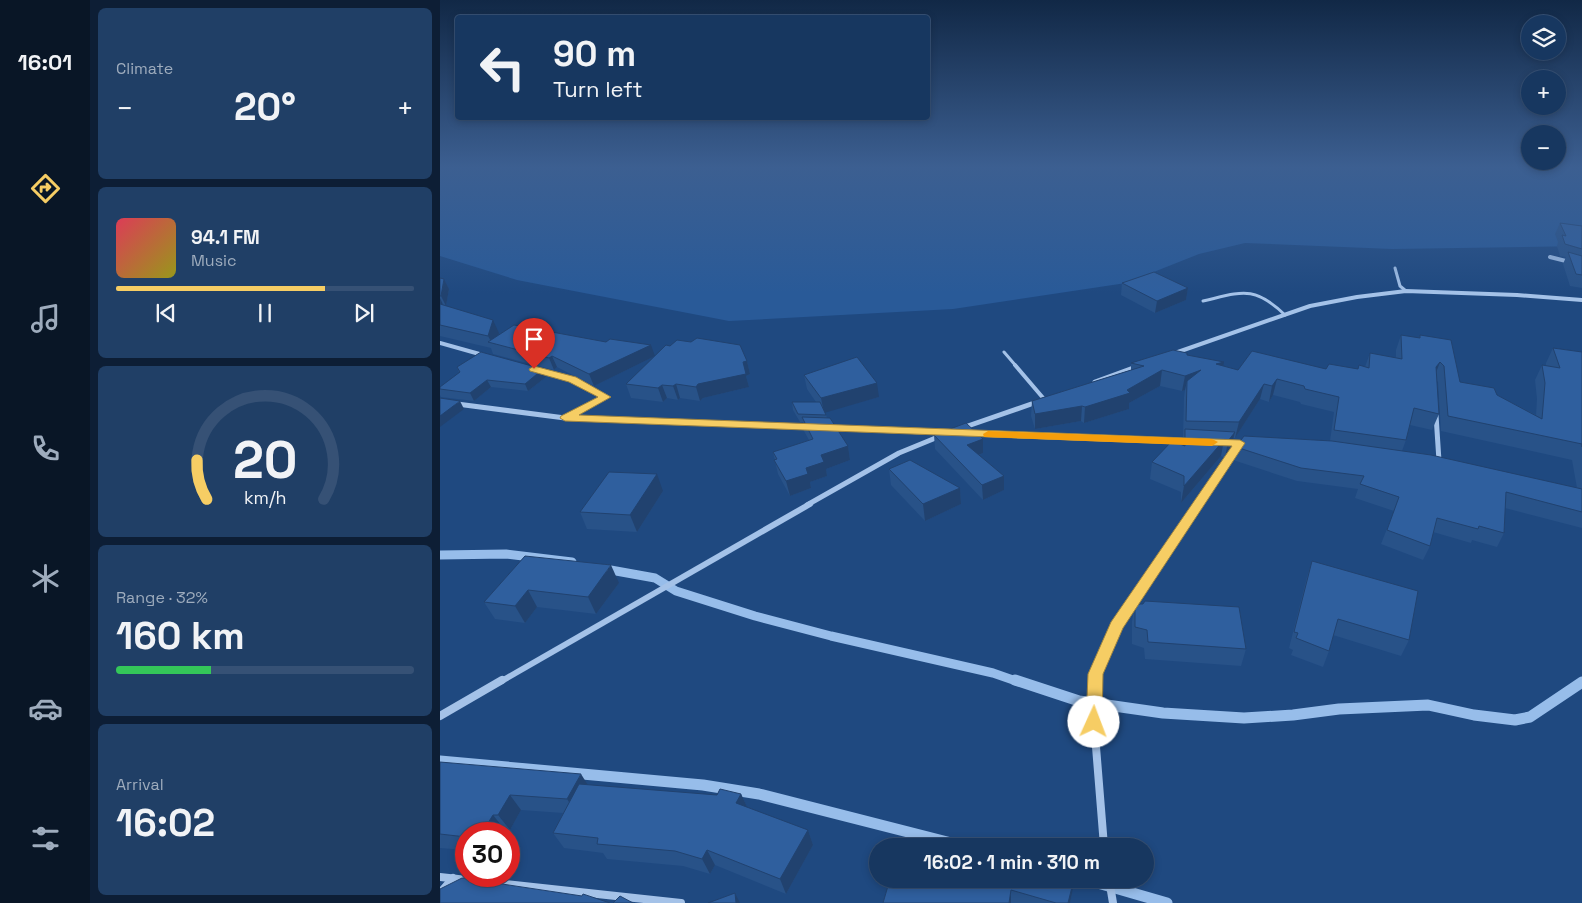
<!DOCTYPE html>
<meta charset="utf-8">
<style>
:root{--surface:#173760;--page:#203f66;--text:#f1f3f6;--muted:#9eacbd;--line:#365175;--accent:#f6cd64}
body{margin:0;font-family:"Space Grotesk",sans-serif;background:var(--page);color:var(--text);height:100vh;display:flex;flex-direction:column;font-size:19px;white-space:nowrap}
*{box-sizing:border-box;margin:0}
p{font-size:16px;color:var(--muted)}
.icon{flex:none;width:28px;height:28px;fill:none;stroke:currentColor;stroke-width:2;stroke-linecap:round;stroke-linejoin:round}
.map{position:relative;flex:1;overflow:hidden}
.details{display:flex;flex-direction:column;gap:8px;padding:8px;background:#0d1e35;width:350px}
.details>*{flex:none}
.guide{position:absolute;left:15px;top:15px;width:475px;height:105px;border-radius:5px;box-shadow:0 2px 8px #0003,0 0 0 1px var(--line);background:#173760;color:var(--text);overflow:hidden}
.fabs{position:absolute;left:1081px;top:15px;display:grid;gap:10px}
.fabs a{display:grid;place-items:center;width:45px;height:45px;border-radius:50%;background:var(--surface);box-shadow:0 2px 8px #0003,0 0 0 1px var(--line);font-size:25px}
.speed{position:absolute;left:15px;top:822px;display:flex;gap:10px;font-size:25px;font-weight:700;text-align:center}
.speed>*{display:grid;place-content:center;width:65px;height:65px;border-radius:50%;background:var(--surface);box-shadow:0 2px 8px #0003,0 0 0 1px var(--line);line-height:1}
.speed .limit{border:8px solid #d22;background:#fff;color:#111}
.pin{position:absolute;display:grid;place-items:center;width:42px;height:42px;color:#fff;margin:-51px -21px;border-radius:50% 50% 50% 0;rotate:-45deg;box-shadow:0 0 5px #0007}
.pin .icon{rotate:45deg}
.me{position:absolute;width:55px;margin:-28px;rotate:2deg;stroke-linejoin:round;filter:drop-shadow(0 0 4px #0008)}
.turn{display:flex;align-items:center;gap:18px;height:105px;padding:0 15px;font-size:22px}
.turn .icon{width:65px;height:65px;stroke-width:2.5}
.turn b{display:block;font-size:35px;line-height:42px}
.big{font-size:38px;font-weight:700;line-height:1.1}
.details .widget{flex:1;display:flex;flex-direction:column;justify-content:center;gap:8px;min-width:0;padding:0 18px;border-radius:8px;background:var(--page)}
.details .dial{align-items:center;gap:0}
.dial svg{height:130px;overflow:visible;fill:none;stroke:var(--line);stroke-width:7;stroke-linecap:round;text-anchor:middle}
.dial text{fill:var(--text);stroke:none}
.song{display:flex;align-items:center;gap:15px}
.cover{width:60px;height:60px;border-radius:8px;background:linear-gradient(135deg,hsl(350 70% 55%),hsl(60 70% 35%))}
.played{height:5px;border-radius:2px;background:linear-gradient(90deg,var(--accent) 70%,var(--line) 70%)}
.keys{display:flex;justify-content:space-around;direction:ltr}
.heat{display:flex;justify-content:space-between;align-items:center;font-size:28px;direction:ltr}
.charge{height:8px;border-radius:4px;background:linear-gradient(90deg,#34c759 32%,var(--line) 0)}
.trip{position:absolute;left:429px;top:838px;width:285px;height:50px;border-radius:25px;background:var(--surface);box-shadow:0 2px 8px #0003,0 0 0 1px var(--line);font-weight:700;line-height:50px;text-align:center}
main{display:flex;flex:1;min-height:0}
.dock{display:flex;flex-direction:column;width:90px;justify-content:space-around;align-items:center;background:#091626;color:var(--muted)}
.dock .icon{width:35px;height:35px}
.dock .selected{color:var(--accent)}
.dock b{font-size:22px;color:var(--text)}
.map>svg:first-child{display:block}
.green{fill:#295a98}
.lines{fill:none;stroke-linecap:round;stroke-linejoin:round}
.stream-far1{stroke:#97bdea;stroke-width:9}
.stream{stroke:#97bdea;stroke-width:11}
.lane-far1{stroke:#a4c2e8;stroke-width:3}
.lane{stroke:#a4c2e8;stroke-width:4}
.street-far3{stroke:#a4c2e8;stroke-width:4}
.street-far2{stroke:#a4c2e8;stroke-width:5}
.street-far1{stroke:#a4c2e8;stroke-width:6}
.street{stroke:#a4c2e8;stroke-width:8}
.wall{fill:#285288}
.shaded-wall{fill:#21426f}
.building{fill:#2f5f9e;stroke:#21426f}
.route{fill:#f6cd64;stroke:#a08541}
.slow{fill:#f59e0b}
</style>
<main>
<nav class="dock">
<b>16:01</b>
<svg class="icon selected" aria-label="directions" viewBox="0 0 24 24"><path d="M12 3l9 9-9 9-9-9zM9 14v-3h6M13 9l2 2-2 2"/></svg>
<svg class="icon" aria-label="music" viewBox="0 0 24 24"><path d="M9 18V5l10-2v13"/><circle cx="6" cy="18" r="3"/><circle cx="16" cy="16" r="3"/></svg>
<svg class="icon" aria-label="phone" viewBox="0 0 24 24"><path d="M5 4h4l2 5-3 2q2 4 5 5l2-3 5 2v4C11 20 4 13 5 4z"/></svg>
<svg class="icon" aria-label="climate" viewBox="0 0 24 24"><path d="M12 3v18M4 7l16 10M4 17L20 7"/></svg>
<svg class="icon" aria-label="car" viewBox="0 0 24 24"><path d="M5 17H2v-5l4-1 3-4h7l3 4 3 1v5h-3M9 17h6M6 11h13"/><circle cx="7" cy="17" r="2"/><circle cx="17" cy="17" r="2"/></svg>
<svg class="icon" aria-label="filters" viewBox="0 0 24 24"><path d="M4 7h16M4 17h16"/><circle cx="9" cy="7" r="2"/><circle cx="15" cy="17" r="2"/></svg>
</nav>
<section class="details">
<div class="widget"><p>Climate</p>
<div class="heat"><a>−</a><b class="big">20°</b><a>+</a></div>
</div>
<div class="widget">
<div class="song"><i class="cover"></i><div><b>94.1 FM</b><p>Music</p></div></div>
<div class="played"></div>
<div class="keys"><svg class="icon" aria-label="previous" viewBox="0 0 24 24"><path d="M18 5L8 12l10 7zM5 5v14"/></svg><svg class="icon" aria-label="pause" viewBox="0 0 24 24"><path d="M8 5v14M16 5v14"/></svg><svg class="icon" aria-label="next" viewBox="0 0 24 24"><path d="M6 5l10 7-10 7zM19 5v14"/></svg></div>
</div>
<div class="widget dial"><svg viewBox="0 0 100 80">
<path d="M14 69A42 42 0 1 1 86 69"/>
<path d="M14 69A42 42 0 0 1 8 45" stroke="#f6cd64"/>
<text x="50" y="56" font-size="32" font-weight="700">20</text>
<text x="50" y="72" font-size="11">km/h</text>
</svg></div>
<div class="widget"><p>Range · 32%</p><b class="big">160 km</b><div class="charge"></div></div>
<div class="widget"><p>Arrival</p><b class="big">16:02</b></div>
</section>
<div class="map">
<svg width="1142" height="903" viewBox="0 0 1142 903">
<rect width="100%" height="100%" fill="#1f4980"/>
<polygon class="green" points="0,167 1142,167 1142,246 952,249 805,243 759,254 686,283 513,309 289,321 77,280 0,256"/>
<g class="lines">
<g class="stream-far1">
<polyline points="0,555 66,554 132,562"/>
<polyline points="165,569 215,578 236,591 315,616 391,636 553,673 579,682"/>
</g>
<g class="stream">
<polyline points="575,680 639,701 723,713 804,718 853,715 899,709 988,705 1034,715 1075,720 1090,717 1142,682"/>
<polyline points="0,761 263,785 319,794 523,846"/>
<polyline points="644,879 727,903"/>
</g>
<g class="lane-far1">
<polyline points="955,268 960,286 966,291"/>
<path d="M763 301C802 292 814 285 845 315"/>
<polyline points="564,352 576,366"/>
</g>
<polyline class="lane" points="575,365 604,399"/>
<g class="street-far3">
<polyline points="1110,257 1142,265"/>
<polyline points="0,343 43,355"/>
<polyline points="735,353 870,306 917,297 966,291 1077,295 1142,300"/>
</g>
<g class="street-far2">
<polyline points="99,371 132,379 166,397 127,417"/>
<polyline points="655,382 696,367"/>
<polyline points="17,404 125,418 370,427"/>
<polyline points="996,415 999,461"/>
<polyline points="391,428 507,433"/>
<polyline points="522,428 597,402"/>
<polyline points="531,434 750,442"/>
<polyline points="786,443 804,444"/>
<polyline points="367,505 459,453 498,437"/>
<polyline points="757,505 799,444"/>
</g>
<g class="street-far1">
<polyline points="60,682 370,504"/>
<polyline points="656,682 656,674 676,626 758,504"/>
</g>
<g class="street">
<polyline points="656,680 654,722 664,846"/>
<polyline points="0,716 62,680"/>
<polyline points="0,877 27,880"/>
<polyline points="669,879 673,903"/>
<polyline points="55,883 241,903"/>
<polyline points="0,893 13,878"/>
</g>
</g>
<g class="wall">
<polygon points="1120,223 1142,226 1142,288 1130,286 1123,264 1126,257 1120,256 1117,246 1118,242 1115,234"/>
<polygon points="0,278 4,279 9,289 6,306 59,333 58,335 215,356 154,386 117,367 114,370 53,354 51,348 0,336"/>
<polygon points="682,283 748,288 746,300 715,313 681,295"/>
<polygon points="961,335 979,338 980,335 1020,382 1057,395 1096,415 1097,399 1095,380 1102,365 1106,365 1106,363 1113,348 1142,352 1142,489 1137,488 1132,460 1001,431 998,382 996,380 999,414 992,430 970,425 966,440 962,451 1142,489 1142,528 1065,508 1064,533 1057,547 1032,540 1031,543 993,532 990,546 983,560 941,544 954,511 915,498 918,489 857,481 793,460 796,447 890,441 894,412 861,404 860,402 833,395 829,402 820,399 795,438 793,438 791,448 785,458 781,456 741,503 741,492 710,479 712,462 743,445 744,437 743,437 744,397 745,390 742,391 720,386 689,403 689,409 644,423 641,421 595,429 591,416 592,401 691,370 691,363 747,355 798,370 918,369 925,367 930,353 956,358 956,350"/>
<polygon points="230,346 307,361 310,374 306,376 309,387 263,398 260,401 240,398 238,400 227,398 223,402 191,398 186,384"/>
<polygon points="17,367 103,369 106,377 88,391 51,387 34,401 1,397 0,395 0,387 19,373"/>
<polygon points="364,375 439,397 385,412 387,418 408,446 410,460 386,469 387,476 370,482 371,488 350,496 338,474 333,452 369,440 364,431 363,422 360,422 353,410 352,402 376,402 367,389"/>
<polygon points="494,435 543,453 539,455 564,476 564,490 543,500 495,449"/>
<polygon points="449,469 520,488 521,504 485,521 451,485"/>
<polygon points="223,491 197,532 147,529 140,512"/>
<polygon points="85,556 179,583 156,614 97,607 85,623 55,619 44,602"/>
<polygon points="872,561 969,640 961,656 893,635 889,651 883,667 851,655 853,650 849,648 867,577"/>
<polygon points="695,604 703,604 806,649 801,666 705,659 704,648 692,644 692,621"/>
<polygon points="0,762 148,785 277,795 301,794 307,807 368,830 373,845 346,894 275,865 270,874 243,866 167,859 163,853 124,848 113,833 123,813 81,810 70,830 26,834 26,850 0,848"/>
<polygon points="450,879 632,894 630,903 443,903"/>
</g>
<g class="shaded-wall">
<polygon points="4,279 9,289 6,306 1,296"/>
<polygon points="748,288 746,300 715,313 717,301"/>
<polygon points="0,298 6,311 0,314"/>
<polygon points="53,320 59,333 56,344 52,343 48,336"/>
<polygon points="211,345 215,356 154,386 149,374"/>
<polygon points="112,356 117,367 114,370 109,358"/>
<polygon points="307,361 310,374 306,376 309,387 263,398 260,401 256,387 258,384"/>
<polygon points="784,362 781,377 776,364"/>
<polygon points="1000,362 994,378 996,367"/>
<polygon points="103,369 106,377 88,391 85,384"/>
<polygon points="722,370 720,386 689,403 689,409 644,423 645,407 687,390"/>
<polygon points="761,370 747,381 745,390 742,391 745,376"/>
<polygon points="837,379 833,395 829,402 832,386"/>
<polygon points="47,380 51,387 34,401 30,393"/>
<polygon points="437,383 439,397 384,413 381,398"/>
<polygon points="236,384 240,398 238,400 233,386"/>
<polygon points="824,384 820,399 795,438 799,422"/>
<polygon points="222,385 227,398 223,402 218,388"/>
<polygon points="20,401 24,409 0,427 0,416"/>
<polygon points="642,406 641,421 595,429 595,414"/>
<polygon points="795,432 791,448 785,458 788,441"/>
<polygon points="543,439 543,453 528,459 527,445"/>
<polygon points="784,440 781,456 741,503 744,486"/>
<polygon points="408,446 410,460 386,469 387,476 370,482 371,488 350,496 346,481 366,468 381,455"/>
<polygon points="217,474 223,491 197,532 190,515"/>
<polygon points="564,476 564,490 543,500 542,485"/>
<polygon points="520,488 521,504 485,521 483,504"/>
<polygon points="171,565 179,583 156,614 148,597"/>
<polygon points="88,590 97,607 85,623 75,606"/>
<polygon points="141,774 151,790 137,814 127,799"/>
<polygon points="301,794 308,809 296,803"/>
<polygon points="70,795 81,810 70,830 58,815"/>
<polygon points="53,815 65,830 63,834 41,834"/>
<polygon points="368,830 373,845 346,894 340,879"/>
<polygon points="267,850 275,865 270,874 262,859"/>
<polygon points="634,879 632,894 630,903 628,903"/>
<polygon points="571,890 571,903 569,903"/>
<polygon points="295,893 300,903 296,903"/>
</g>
<g class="building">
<polygon points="1120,223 1142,226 1142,249 1125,244 1122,235 1126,236"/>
<polygon points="1128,252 1142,256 1142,275 1136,274"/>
<polygon points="714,272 748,288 717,301 682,283"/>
<polygon points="0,278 4,279 1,296 0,296"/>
<polygon points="0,304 53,320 48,336 0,325"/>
<polygon points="74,325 166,342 170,339 211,345 149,374 112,356 109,358 48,342"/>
<polygon points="961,335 980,338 980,335 1011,340 1020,382 1054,388 1057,395 1102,419 1105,383 1102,365 1120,368 1113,348 1142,352 1142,447 1142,444 1008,416 1004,366 1000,362 996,367 999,414 974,408 966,440 894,430 899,397 865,389 864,386 837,379 832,386 824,384 799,422 746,421 747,381 761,370 745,376 722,370 687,390 690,393 645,407 642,406 595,414 592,401 704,366 691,363 733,350 747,353 747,355 784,362 776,364 798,370 812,351 886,369 889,364 918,369 919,365 929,368 930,353 962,359"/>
<polygon points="257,338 300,345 307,361 303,362 306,374 258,384 256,387 236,384 233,386 222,385 218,388 186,384 226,345 230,346 237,340 251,342"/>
<polygon points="41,352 103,369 85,384 47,380 30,393 0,389 0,387 20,372 17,367"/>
<polygon points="417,357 437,383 381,398 364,375"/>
<polygon points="0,398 20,401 0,416"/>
<polygon points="352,402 380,402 386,415 358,414"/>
<polygon points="362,417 390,418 408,446 381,455 384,462 366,468 368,474 346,481 334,460 337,459 333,452 373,439"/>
<polygon points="526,423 543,439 527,445 564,476 542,485 494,435"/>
<polygon points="745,429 795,432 788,441 784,440 744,486 744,476 712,462 732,441 745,446"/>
<polygon points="804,436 892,441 991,455 1142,489 1142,512 1066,492 1064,533 1039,526 1038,529 997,518 990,546 947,530 959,497 920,484 924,476 861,468 796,447"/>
<polygon points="470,460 520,488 483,504 449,469"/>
<polygon points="169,472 217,474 190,515 140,512"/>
<polygon points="85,556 171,565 148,597 88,590 75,606 44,602"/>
<polygon points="872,561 978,591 969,640 898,619 889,651 856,638 858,633 854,632"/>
<polygon points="705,601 799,607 806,649 708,642 707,630 695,627 695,604 703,604"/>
<polygon points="0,762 141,774 127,799 70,795 58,815 53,815 41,834 26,834 26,837 0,834"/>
<polygon points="139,784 277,795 280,789 301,794 296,803 368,830 340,879 267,850 262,859 235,851 157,844 158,838 113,833"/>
<polygon points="463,838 503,846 461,846"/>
<polygon points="22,878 142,896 143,894 170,903 0,903 0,889"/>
<polygon points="450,879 634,879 628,903 616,903 571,890 569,903 443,903"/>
<polygon points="295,893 296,903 268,903"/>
<polygon points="180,896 193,903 173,903"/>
</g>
<linearGradient id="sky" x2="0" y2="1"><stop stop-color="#112846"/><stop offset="0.57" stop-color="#3c5f91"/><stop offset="1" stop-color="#3c5f91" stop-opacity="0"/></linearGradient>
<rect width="1142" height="293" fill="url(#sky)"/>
<polygon class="route" points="94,366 136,377 171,397 139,415 800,440 805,443 683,628 663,674 662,722 660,727 654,730 648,727 646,722 648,674 671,622 792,446 125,421 120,418 121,416 158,397 129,382 90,371 89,369"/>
<polygon class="slow" points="548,431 772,439 778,442 772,446 544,437 543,434"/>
</svg>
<div class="fabs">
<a><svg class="icon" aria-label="layers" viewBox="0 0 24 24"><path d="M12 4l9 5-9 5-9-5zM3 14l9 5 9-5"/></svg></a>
<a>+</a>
<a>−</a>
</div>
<div class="speed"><div class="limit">30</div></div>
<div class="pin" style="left:94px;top:369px;background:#d93025"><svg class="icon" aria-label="arrive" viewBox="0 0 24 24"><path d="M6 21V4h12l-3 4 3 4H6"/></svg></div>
<svg class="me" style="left:654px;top:722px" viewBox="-20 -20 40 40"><circle r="19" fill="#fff"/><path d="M0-13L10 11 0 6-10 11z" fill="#f6cd64"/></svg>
<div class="trip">16:02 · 1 min · 310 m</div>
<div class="guide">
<div class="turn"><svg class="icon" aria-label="left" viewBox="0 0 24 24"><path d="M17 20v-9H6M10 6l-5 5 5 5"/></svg><div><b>90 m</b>Turn left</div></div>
</div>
</div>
</main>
